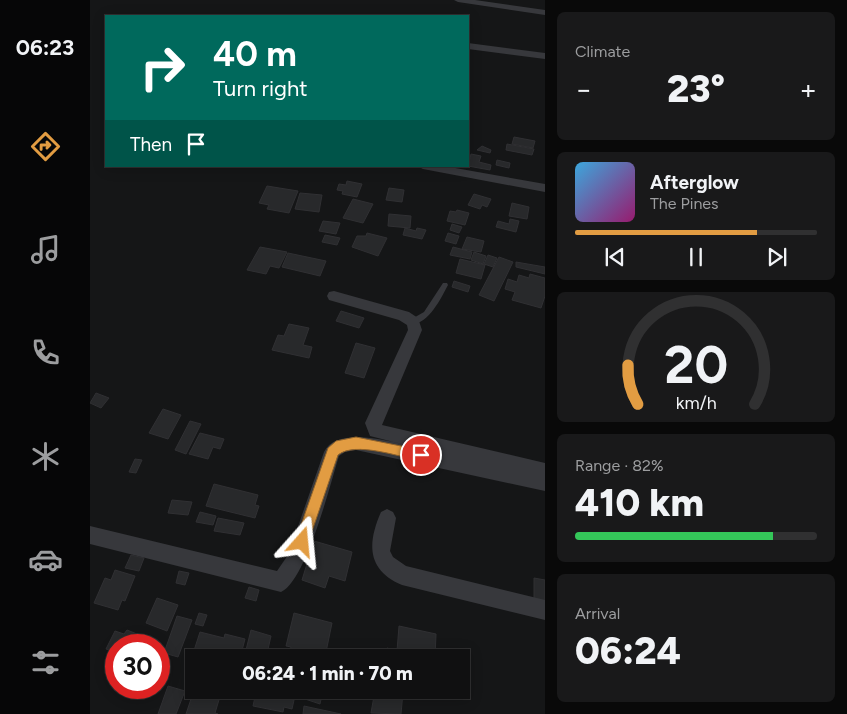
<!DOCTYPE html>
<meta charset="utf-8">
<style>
:root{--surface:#101011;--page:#19191a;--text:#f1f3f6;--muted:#9c9d9f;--line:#303031;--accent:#e29c42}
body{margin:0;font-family:Figtree,sans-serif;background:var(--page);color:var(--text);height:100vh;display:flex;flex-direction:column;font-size:19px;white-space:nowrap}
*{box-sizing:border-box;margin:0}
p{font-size:16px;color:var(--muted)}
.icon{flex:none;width:28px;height:28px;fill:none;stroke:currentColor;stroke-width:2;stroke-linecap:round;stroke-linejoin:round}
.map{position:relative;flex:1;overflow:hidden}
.side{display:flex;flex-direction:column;gap:12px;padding:12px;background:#090909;width:302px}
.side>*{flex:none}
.banner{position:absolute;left:15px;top:15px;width:364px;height:152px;border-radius:0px;box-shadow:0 2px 12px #0003,0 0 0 1px var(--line);background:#00695c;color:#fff;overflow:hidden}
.speed{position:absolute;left:15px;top:634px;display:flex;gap:10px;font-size:25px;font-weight:700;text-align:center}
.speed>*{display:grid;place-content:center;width:65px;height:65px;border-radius:50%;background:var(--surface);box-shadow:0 2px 12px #0003,0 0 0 1px var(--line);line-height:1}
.speed .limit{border:8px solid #d22;background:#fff;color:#111}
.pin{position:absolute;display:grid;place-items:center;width:42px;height:42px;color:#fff;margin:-21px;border:2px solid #fff;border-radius:50%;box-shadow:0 1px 5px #0007}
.me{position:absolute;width:55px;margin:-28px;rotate:18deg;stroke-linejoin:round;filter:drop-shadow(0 0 4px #0008)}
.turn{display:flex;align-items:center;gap:18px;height:105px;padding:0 25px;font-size:22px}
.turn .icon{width:65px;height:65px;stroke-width:2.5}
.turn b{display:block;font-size:35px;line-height:42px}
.then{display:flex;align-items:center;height:48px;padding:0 25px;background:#0003;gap:10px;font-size:19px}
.big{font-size:38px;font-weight:800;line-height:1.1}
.side .card{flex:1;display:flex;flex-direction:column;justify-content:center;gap:8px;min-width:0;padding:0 18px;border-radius:8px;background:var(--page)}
.side .dial{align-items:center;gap:0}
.dial svg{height:130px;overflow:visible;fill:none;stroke:var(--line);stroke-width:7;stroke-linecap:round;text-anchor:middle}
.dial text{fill:var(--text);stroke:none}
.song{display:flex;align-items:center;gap:15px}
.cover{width:60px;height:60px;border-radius:8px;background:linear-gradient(135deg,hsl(200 70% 55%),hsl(320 70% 35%))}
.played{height:5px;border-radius:2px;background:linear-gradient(90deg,var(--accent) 75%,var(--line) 75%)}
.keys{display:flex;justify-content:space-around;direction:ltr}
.heat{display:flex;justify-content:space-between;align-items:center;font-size:28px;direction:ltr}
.charge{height:8px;border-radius:4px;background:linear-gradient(90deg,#34c759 82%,var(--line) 0)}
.trip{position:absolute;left:95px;top:649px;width:285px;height:50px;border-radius:0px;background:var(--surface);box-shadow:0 2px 12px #0003,0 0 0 1px var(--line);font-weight:800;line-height:50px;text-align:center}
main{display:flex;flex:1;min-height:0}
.tab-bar{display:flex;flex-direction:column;width:90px;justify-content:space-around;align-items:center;background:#060607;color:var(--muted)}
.tab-bar .icon{width:35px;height:35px}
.tab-bar .active{color:var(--accent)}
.tab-bar b{font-size:22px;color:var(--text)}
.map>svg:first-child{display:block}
.building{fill:#28292b;stroke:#303033}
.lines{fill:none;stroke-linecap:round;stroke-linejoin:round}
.lane{fill:#37383c;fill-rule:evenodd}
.street{fill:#37383c;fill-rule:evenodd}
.route{fill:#e29c42;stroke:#93652b}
</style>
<main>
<nav class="tab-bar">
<b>06:23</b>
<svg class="icon active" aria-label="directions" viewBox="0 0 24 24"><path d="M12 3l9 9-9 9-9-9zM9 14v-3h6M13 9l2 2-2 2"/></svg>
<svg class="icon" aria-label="music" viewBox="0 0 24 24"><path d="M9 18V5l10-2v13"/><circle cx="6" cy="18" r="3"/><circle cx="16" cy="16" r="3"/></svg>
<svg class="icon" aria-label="phone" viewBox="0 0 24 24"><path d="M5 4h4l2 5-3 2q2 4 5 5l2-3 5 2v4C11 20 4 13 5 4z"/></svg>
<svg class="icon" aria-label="climate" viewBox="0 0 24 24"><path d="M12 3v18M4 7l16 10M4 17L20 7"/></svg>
<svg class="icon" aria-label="car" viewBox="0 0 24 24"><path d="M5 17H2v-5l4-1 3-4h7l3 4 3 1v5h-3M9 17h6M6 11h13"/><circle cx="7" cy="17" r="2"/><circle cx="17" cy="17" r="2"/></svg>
<svg class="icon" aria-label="filters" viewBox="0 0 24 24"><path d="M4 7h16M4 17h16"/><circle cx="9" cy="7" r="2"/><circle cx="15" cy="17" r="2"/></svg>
</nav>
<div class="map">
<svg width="455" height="714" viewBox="0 0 455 714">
<rect width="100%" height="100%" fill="#151617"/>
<g class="building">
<polygon points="424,137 445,141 443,148 422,144"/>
<polygon points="417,144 444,149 442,155 416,150"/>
<polygon points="392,146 401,150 400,153 387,150"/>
<polygon points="381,154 391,156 389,162 401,165 400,170 378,166"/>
<polygon points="407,160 420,163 419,168 406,165"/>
<polygon points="257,181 272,184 267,197 252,194 253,191 247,190 249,184 256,185"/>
<polygon points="177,186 208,191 199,213 177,209 179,205 169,203"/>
<polygon points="299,188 314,190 312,202 296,200"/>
<polygon points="210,193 232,195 229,212 205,209"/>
<polygon points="384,194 401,199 397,207 392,205 390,209 378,205"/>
<polygon points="263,199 283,204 273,223 253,218"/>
<polygon points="422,203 439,207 437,219 419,216"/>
<polygon points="367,210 379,213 375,225 357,221 360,211 366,212"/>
<polygon points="299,214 321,216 320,228 298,226"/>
<polygon points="420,219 429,221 426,232 406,227 408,221 419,224"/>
<polygon points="233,221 250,223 246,234 229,231"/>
<polygon points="362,224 372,227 369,233 360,230"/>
<polygon points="315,228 326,231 327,228 336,230 332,239 313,235"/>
<polygon points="277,233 297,238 288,256 262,247 267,236 276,236"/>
<polygon points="358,233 369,236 366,244 355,241"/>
<polygon points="235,235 250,238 247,245 232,242"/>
<polygon points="377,237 394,241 391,252 372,249"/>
<polygon points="170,247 197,252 189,268 180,266 176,274 157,270"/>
<polygon points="363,247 382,252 380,259 360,255"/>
<polygon points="384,252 396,256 393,264 381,260"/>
<polygon points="198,253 236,261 230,276 192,267"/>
<polygon points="398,255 407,258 403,267 394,264"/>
<polygon points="409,257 423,262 404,301 389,295"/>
<polygon points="370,259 395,265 391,279 366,273"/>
<polygon points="426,262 455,267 455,274 426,267"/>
<polygon points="440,274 455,278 455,296 451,308 422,300 425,292 415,289 418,279 427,282 429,275 439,278"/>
<polygon points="364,281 380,286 378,292 362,287"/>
<polygon points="251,311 274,318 269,328 246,321"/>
<polygon points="199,324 219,328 213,345 222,347 219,358 182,350 188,335 194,336"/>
<polygon points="266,343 285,348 274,378 255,373"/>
<polygon points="6,393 19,398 11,408 0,403"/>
<polygon points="73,409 91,415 78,439 59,433"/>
<polygon points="100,421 111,424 96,454 85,450"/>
<polygon points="110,433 134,439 130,449 123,447 118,459 99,454"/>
<polygon points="45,459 52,460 46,473 39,472"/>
<polygon points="124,484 168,495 165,505 169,506 165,518 116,506"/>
<polygon points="82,500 102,502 98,515 78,513"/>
<polygon points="110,512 126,516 123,525 106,522"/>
<polygon points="128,518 154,523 150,535 124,531"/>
<polygon points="224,541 262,552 255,581 239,576 235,588 212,580"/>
<polygon points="41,555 54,558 49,571 35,568"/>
<polygon points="25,570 45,576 35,601 32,600 28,610 4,603 15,578 21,580"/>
<polygon points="89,571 99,573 95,585 86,583"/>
<polygon points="444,578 455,580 455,605 444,602"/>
<polygon points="159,587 169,590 166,601 155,598"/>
<polygon points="67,598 88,605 77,631 56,623"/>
<polygon points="109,613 117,615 113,626 105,624"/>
<polygon points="204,613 242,623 236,652 228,650 226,658 198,658 201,647 196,646"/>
<polygon points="87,616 102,620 88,657 74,653"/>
<polygon points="309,626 346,634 345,658 296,658 297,648 307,651"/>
<polygon points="37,630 52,636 48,645 26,645 26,653 16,649 25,631 34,634"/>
<polygon points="161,630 181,636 176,658 154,658"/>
<polygon points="110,632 134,638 135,634 155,639 150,658 104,658 104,667 99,666"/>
<polygon points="78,686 95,691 86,714 68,714"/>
<polygon points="104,690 132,690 125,713 128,714 96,714"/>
<polygon points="188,690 233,690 230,704"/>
<polygon points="285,690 313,692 311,714 281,713"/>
<polygon points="166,692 204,700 202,709 194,707 193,712 163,706"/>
<polygon points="214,706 251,714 213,714"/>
</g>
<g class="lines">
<path class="lane" d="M353 283H357L358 285C351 298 338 326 320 324L319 322 320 320 334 312Z"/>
<g class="street">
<polygon points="364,0 385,0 455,10 455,15 368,2"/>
<polygon points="378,43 455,53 455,59 378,49"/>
<polygon points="327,166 354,166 455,184 455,192 333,169"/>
<path d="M244 291 319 312 328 318 332 330 292 425 455 463V491L266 450 255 452 249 456C240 485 216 581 191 592L0 544V526L187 571 198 555 234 452C248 422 318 446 343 452L280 436 275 423 318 330 317 325 309 320 239 300 237 296 239 292Z"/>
<path d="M297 509 303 512 306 518 300 551 303 557 316 566 455 600V620L312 585C277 570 277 544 291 512Z"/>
</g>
</g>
<path class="route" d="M266 437 331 450 335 451 337 455 335 459 331 461C310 457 265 441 248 455L217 546 212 548 207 546 205 542 238 448 246 441Z"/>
</svg>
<div class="speed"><div class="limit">30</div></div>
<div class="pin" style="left:331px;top:455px;background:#d93025"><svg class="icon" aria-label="arrive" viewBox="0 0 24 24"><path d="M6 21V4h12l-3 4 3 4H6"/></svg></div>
<svg class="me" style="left:212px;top:542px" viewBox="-20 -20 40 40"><path d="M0-17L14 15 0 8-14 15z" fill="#e29c42" stroke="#fff" stroke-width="4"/></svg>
<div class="trip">06:24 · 1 min · 70 m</div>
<div class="banner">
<div class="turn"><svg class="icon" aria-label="right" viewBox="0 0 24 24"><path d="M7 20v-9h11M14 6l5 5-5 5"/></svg><div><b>40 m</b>Turn right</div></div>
<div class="then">Then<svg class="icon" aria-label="arrive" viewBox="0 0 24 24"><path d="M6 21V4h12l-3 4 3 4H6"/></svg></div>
</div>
</div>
<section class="side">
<div class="card"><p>Climate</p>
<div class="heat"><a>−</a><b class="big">23°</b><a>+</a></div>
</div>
<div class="card">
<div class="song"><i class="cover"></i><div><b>Afterglow</b><p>The Pines</p></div></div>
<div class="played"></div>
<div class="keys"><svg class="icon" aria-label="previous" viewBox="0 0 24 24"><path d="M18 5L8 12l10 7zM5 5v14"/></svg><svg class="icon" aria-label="pause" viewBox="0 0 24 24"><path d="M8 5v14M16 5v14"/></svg><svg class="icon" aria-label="next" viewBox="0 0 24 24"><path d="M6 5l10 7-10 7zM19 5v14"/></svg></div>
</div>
<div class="card dial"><svg viewBox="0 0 100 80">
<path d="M14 69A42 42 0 1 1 86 69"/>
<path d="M14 69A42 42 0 0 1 8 45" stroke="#e29c42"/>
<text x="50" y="56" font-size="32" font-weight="700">20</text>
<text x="50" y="72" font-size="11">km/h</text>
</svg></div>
<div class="card"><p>Range · 82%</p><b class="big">410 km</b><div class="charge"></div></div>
<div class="card"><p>Arrival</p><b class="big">06:24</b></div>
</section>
</main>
